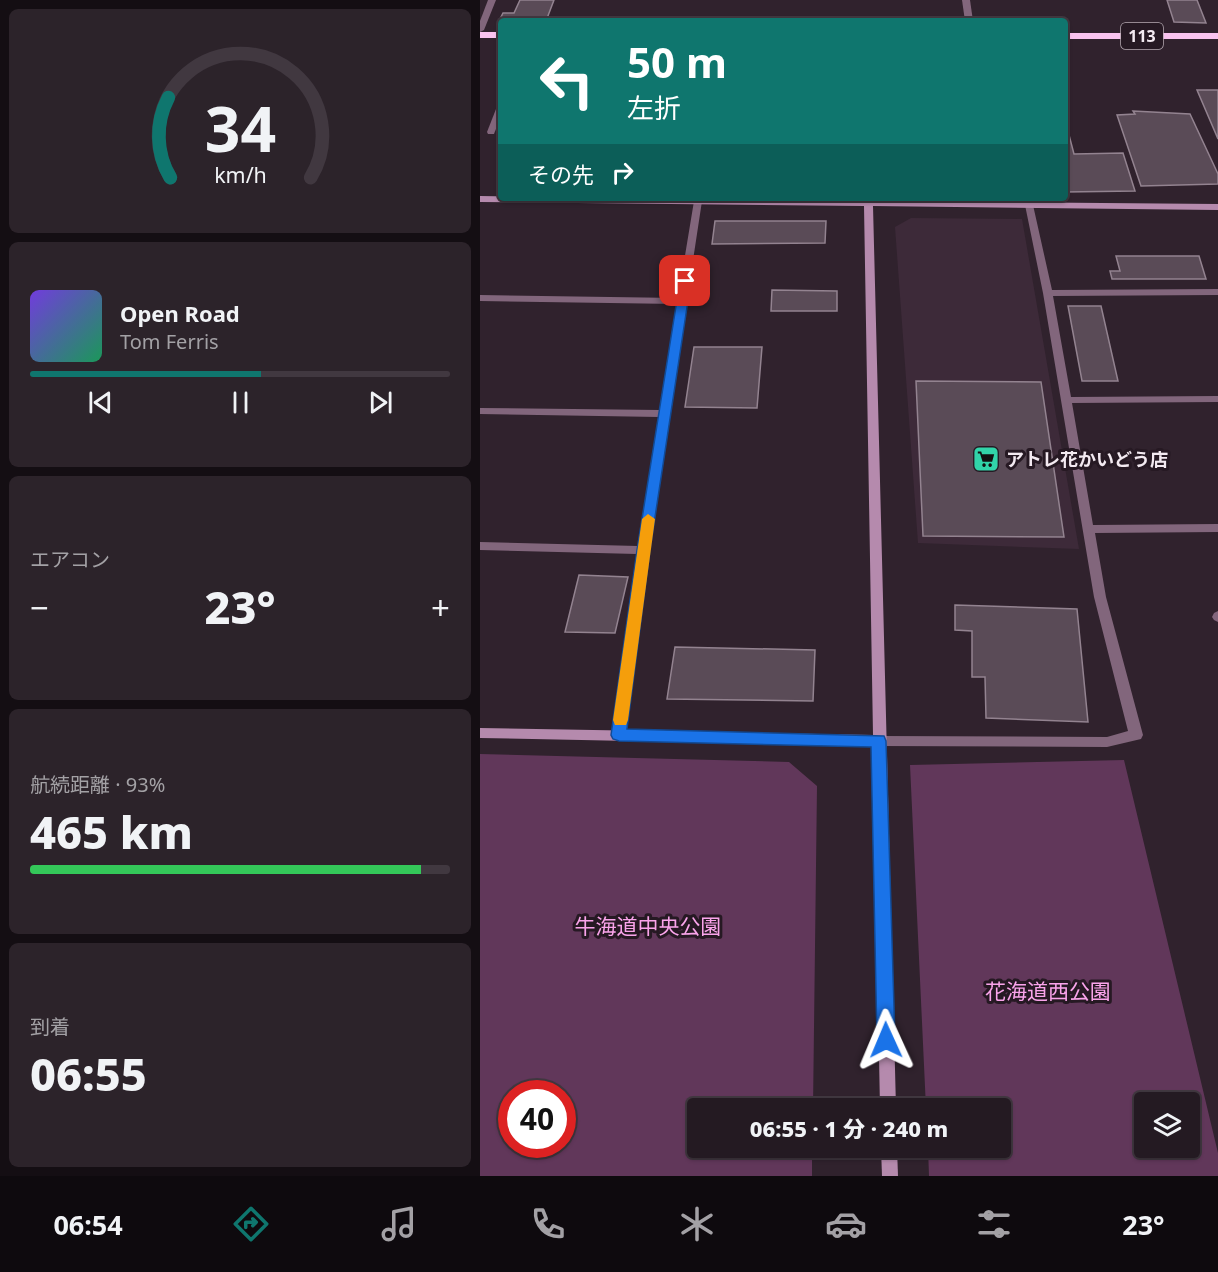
<!DOCTYPE html>
<html lang="ja">
<meta charset="utf-8">
<style>
:root{--surface:#241a22;--page:#2c232a;--text:#f1f3f6;--muted:#a3a1a5;--line:#413840;--accent:#0f766e}
body{margin:0;font-family:"Noto Sans","Noto Sans JP",sans-serif;background:var(--page);color:var(--text);height:100vh;display:flex;flex-direction:column;font-size:22px;white-space:nowrap}
*{box-sizing:border-box;margin:0}
p{font-size:20px;color:var(--muted)}
.icon{flex:none;width:33px;height:33px;fill:none;stroke:currentColor;stroke-width:2;stroke-linecap:round;stroke-linejoin:round}
.map{position:relative;flex:1;overflow:hidden}
.drawer{display:flex;flex-direction:column;gap:9px;padding:9px;background:#140e13;width:480px}
.drawer>*{flex:none}
.hud{position:absolute;left:18px;top:18px;width:570px;height:183px;border-radius:6px;box-shadow:0 2px 4px #0004,0 0 0 2px var(--line);background:#0f766e;color:#fff;overflow:hidden}
.buttons{position:absolute;left:654px;top:1092px;display:grid;gap:12px}
.buttons a{display:grid;place-items:center;width:66px;height:66px;border-radius:6px;background:var(--surface);box-shadow:0 2px 4px #0004,0 0 0 2px var(--line);font-size:30px}
.speed{position:absolute;left:18px;top:1080px;display:flex;gap:12px;font-size:30px;font-weight:700;text-align:center}
.speed>*{display:grid;place-content:center;width:78px;height:78px;border-radius:50%;background:var(--surface);box-shadow:0 2px 4px #0004,0 0 0 2px var(--line);line-height:1}
.speed .limit{border:9px solid #d22;background:#fff;color:#111}
.pin{position:absolute;display:grid;place-items:center;width:51px;height:51px;color:#fff;margin:-26px;border-radius:12px;box-shadow:0 3px 9px #0006}
.me{position:absolute;width:66px;margin:-33px;rotate:359deg;stroke-linejoin:round;filter:drop-shadow(0 0 4px #0008)}
.turn{display:flex;align-items:center;gap:21px;height:126px;padding:0 30px;font-size:27px}
.turn .icon{width:78px;height:78px;stroke-width:2.5}
.turn b{display:block;font-size:42px;line-height:51px}
.then{display:flex;align-items:center;height:57px;padding:0 30px;background:#0003;gap:12px;font-size:22px}
.big{font-size:45px;font-weight:800;line-height:1.1}
.drawer .widget{flex:1;display:flex;flex-direction:column;justify-content:center;gap:9px;min-width:0;padding:0 21px;border-radius:9px;background:var(--page)}
.drawer .dial{align-items:center;gap:0}
.dial svg{height:156px;overflow:visible;fill:none;stroke:var(--line);stroke-width:7;stroke-linecap:round;text-anchor:middle}
.dial text{fill:var(--text);stroke:none}
.song{display:flex;align-items:center;gap:18px}
.cover{width:72px;height:72px;border-radius:9px;background:linear-gradient(135deg,hsl(260 70% 55%),hsl(150 70% 35%))}
.played{height:6px;border-radius:3px;background:linear-gradient(90deg,var(--accent) 55%,var(--line) 55%)}
.keys{display:flex;justify-content:space-around;direction:ltr}
.heat{display:flex;justify-content:space-between;align-items:center;font-size:33px;direction:ltr}
.charge{height:9px;border-radius:4px;background:linear-gradient(90deg,#34c759 93%,var(--line) 0)}
.trip{position:absolute;left:207px;top:1098px;width:324px;height:60px;border-radius:6px;background:var(--surface);box-shadow:0 2px 4px #0004,0 0 0 2px var(--line);font-weight:800;line-height:60px;text-align:center}
.tab-bar{display:flex;height:96px;justify-content:space-around;align-items:center;background:#0e0a0e;color:var(--muted)}
.tab-bar .icon{width:42px;height:42px}
.tab-bar .selected{color:var(--accent)}
.tab-bar b{font-size:27px;color:var(--text)}
main{display:flex;flex:1;min-height:0}
.map>svg:first-child{display:block}
.built{fill:#3d2a39}
.green{fill:#61375a;fill-rule:evenodd}
.building{fill:#5a4b57;stroke:#938390;stroke-width:1.5}
.lines{fill:none;stroke-linecap:round;stroke-linejoin:round}
.street{fill:#82667c;fill-rule:evenodd}
.secondary{fill:#b58aad;fill-rule:evenodd}
.highway{fill:#f9c3ef;fill-rule:evenodd}
.route{fill:#1a73e8;stroke:#114b97;stroke-width:1.5}
.slow{fill:#f59e0b}
.labels{text-anchor:middle;dominant-baseline:central;stroke-width:6;stroke-linejoin:round;paint-order:stroke}
.shield{fill:#261923;stroke:#b6abb3;stroke-width:1.5}
.shield-label{font-size:16px;font-weight:bold;fill:#f3eaf1}
.poi-label{font-size:18px;font-weight:bold;fill:#f3eaf1;stroke:#261923;text-anchor:start}
.near-park-label{font-size:21px;fill:#faa4eb;stroke:#261923}
</style>
<main>
<section class="drawer">
<div class="widget dial"><svg viewBox="0 0 100 80">
<path d="M14 69A42 42 0 1 1 86 69"/>
<path d="M14 69A42 42 0 0 1 13 28" stroke="#0f766e"/>
<text x="50" y="56" font-size="32" font-weight="700">34</text>
<text x="50" y="72" font-size="11">km/h</text>
</svg></div>
<div class="widget">
<div class="song"><i class="cover"></i><div><b>Open Road</b><p>Tom Ferris</p></div></div>
<div class="played"></div>
<div class="keys"><svg class="icon" aria-label="previous" viewBox="0 0 24 24"><path d="M18 5L8 12l10 7zM5 5v14"/></svg><svg class="icon" aria-label="pause" viewBox="0 0 24 24"><path d="M8 5v14M16 5v14"/></svg><svg class="icon" aria-label="next" viewBox="0 0 24 24"><path d="M6 5l10 7-10 7zM19 5v14"/></svg></div>
</div>
<div class="widget"><p>エアコン</p>
<div class="heat"><a>−</a><b class="big">23°</b><a>+</a></div>
</div>
<div class="widget"><p>航続距離 · 93%</p><b class="big">465 km</b><div class="charge"></div></div>
<div class="widget"><p>到着</p><b class="big">06:55</b></div>
</section>
<div class="map">
<svg width="738" height="1176" viewBox="0 0 738 1176">
<rect width="100%" height="100%" fill="#30222d"/>
<polygon class="built" points="431,218 542,219 599,549 438,543 415,227"/>
<g class="green">
<path d="M0 754 309 762 337 786 333 1108H218V1148H332V1176H0ZM32 1094H82V1144H32Z"/>
<path d="M644 760 738 1153V1176H449L448 1148H520V1108H446L430 765ZM664 1102H710V1148H664Z"/>
</g>
<g class="building">
<polygon points="40,0 74,0 66,21 19,21 23,13 34,13"/>
<polygon points="687,0 717,0 726,23 694,22"/>
<polygon points="717,90 738,90 738,139"/>
<polygon points="653,111 710,114 738,174 738,184 661,186 637,115 655,114"/>
<polygon points="585,135 589,135 594,154 643,153 655,191 585,192"/>
<polygon points="235,221 346,221 345,243 232,244"/>
<polygon points="636,256 719,256 726,279 632,279 630,271 640,271"/>
<polygon points="292,290 357,291 357,311 291,311"/>
<polygon points="588,306 621,306 638,381 602,381"/>
<polygon points="214,347 282,347 277,408 205,407"/>
<polygon points="436,381 561,382 584,537 443,536"/>
<polygon points="99,575 148,577 135,633 85,632"/>
<polygon points="475,605 597,609 608,722 506,718 505,677 492,677 492,631 475,630"/>
<polygon points="195,647 335,650 333,701 187,699"/>
</g>
<g class="lines">
<g class="street">
<polygon points="8,0 16,0 4,30 0,32 0,21"/>
<polygon points="482,0 490,0 493,21 485,21"/>
<polygon points="18,104 21,104 21,116 14,134 8,134 7,132"/>
<polygon points="218,198 222,201 169,550 146,735 144,739 139,740 134,739 132,735 157,554 0,550 0,542 158,546 179,417 0,414 0,408 180,410 197,304 0,301 0,295 198,298 214,201"/>
<polygon points="549,202 553,205 572,290 738,289 738,295 573,296 591,397 738,396 738,402 592,403 613,525 738,524 738,532 615,533 626,597 663,735 661,739 627,747 398,746 393,745 391,741 393,737 398,736 627,737 648,731 614,597 563,293 545,205"/>
<polygon points="738,611 738,622 734,620 732,617 734,613"/>
</g>
<g class="secondary">
<polygon points="0,196 384,201 384,198 392,198 392,201 738,204 738,210 393,206 416,1108 400,1108 393,746 0,738 0,728 393,735 384,206 0,202"/>
<polygon points="401,1148 417,1148 418,1176 402,1176"/>
</g>
<g class="highway">
<rect x="0" y="32" width="21" height="6"/>
<rect x="585" y="33" width="153" height="6"/>
</g>
</g>
<polygon class="route" points="205,278 211,281 170,550 147,729 404,736 406,741 415,1040 412,1046 406,1048 400,1046 397,1040 391,747 139,741 133,739 131,735 157,550 200,281"/>
<polygon class="slow" points="168,514 175,519 148,720 146,725 135,725 133,720 162,519"/>
<defs>
<symbol id="supermarket-square" viewBox="-11 -11 22 22"><rect x="-9" y="-9" width="18" height="18" rx="4" fill="#31d4a9" stroke="#261923"/><path d="M-6-5.5h2.5l.6 2H6L4.5 2H-2.5L-4.4-4H-6ZM-1.5 3.2a1.3 1.3 0 1 0 .1 0ZM3 3.2a1.3 1.3 0 1 0 .1 0Z" fill="#111"/></symbol>
</defs>
<g fill-rule="evenodd">
<use href="#supermarket-square" x="491" y="444" width="30" height="30"/>
</g>
<g class="labels">
<rect class="shield" x="641" y="23" width="42" height="26" rx="4.5"/>
<g class="shield-label">
<text x="662" y="36">113</text>
</g>
<g class="poi-label">
<text x="526" y="459">アトレ花かいどう店</text>
</g>
<g class="near-park-label">
<text x="168" y="926">牛海道中央公園</text>
<text x="568" y="991">花海道西公園</text>
</g>
</g>
</svg>
<div class="buttons">
<a><svg class="icon" aria-label="layers" viewBox="0 0 24 24"><path d="M12 4l9 5-9 5-9-5zM3 14l9 5 9-5"/></svg></a>
</div>
<div class="speed"><div class="limit">40</div></div>
<div class="pin" style="left:205px;top:281px;background:#d93025"><svg class="icon" aria-label="arrive" viewBox="0 0 24 24"><path d="M6 21V4h12l-3 4 3 4H6"/></svg></div>
<svg class="me" style="left:406px;top:1040px" viewBox="-20 -20 40 40"><path d="M0-17L14 15 0 8-14 15z" fill="#1a73e8" stroke="#fff" stroke-width="4"/></svg>
<div class="trip">06:55 · 1 分 · 240 m</div>
<div class="hud">
<div class="turn"><svg class="icon" aria-label="left" viewBox="0 0 24 24"><path d="M17 20v-9H6M10 6l-5 5 5 5"/></svg><div><b>50 m</b>左折</div></div>
<div class="then">その先<svg class="icon" aria-label="right" viewBox="0 0 24 24"><path d="M7 20v-9h11M14 6l5 5-5 5"/></svg></div>
</div>
</div>
</main>
<nav class="tab-bar">
<b>06:54</b>
<svg class="icon selected" aria-label="directions" viewBox="0 0 24 24"><path d="M12 3l9 9-9 9-9-9zM9 14v-3h6M13 9l2 2-2 2"/></svg>
<svg class="icon" aria-label="music" viewBox="0 0 24 24"><path d="M9 18V5l10-2v13"/><circle cx="6" cy="18" r="3"/><circle cx="16" cy="16" r="3"/></svg>
<svg class="icon" aria-label="phone" viewBox="0 0 24 24"><path d="M5 4h4l2 5-3 2q2 4 5 5l2-3 5 2v4C11 20 4 13 5 4z"/></svg>
<svg class="icon" aria-label="climate" viewBox="0 0 24 24"><path d="M12 3v18M4 7l16 10M4 17L20 7"/></svg>
<svg class="icon" aria-label="car" viewBox="0 0 24 24"><path d="M5 17H2v-5l4-1 3-4h7l3 4 3 1v5h-3M9 17h6M6 11h13"/><circle cx="7" cy="17" r="2"/><circle cx="17" cy="17" r="2"/></svg>
<svg class="icon" aria-label="filters" viewBox="0 0 24 24"><path d="M4 7h16M4 17h16"/><circle cx="9" cy="7" r="2"/><circle cx="15" cy="17" r="2"/></svg>
<b>23°</b>
</nav>
